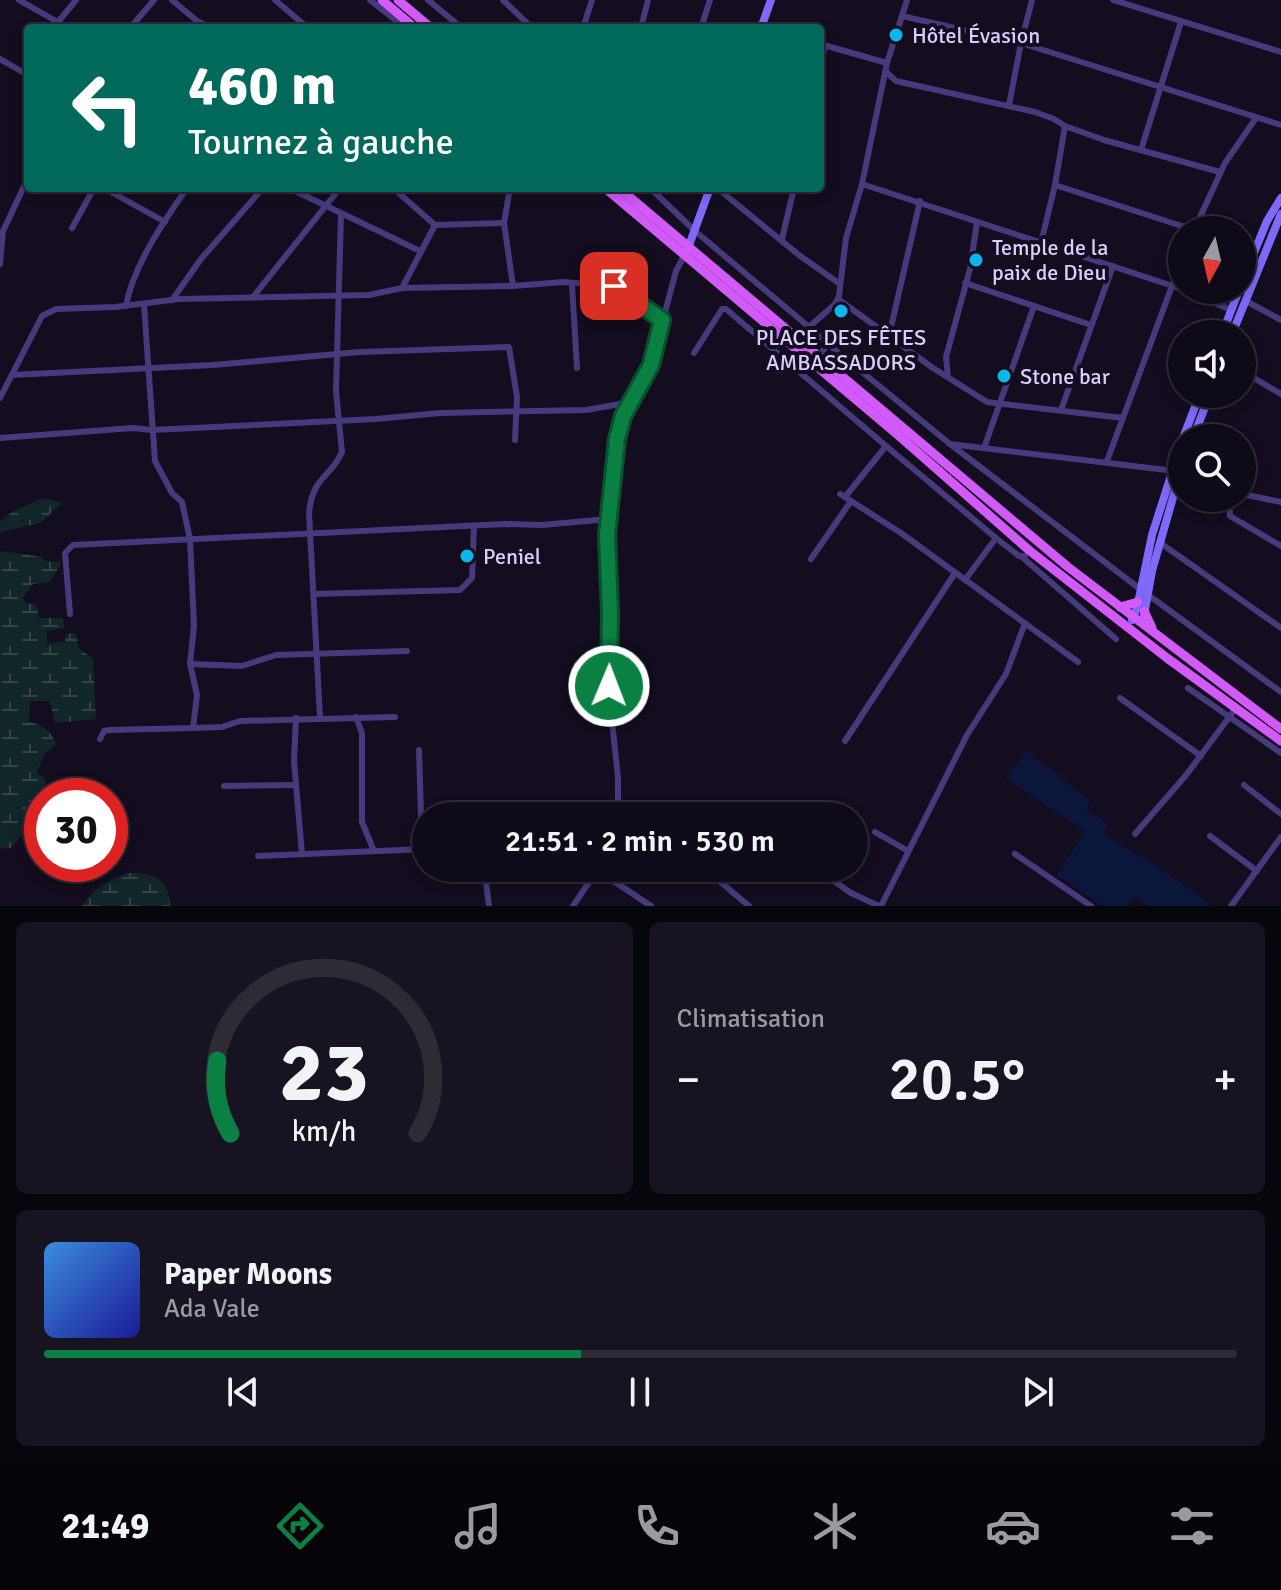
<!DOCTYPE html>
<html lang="fr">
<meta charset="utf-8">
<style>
:root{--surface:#0e0a17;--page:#171320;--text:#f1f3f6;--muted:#9b9aa1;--line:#2e2b36;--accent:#0b8043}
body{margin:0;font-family:Signika,sans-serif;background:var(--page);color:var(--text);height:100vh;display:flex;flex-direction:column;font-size:30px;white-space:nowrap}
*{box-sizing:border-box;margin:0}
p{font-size:26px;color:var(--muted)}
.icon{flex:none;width:44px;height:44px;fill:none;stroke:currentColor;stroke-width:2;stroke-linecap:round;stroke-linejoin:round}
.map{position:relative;height:906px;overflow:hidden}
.details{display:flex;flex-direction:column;gap:16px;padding:16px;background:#08060d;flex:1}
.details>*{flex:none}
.hud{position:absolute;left:24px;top:24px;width:800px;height:168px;border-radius:8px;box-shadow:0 4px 12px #0003,0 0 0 2px var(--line);background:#00695c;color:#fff;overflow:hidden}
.needle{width:52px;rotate:188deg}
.fabs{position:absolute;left:1168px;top:216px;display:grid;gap:16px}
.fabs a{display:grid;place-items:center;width:88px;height:88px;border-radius:50%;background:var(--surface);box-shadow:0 4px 12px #0003,0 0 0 2px var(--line);font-size:40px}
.speed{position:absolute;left:24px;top:778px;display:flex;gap:16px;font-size:40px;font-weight:700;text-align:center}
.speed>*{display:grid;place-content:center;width:104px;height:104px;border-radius:50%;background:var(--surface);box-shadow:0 4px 12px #0003,0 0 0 2px var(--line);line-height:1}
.speed .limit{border:12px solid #d22;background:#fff;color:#111}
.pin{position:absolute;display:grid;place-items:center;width:68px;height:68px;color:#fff;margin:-34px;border-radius:16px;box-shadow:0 4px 12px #0006}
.me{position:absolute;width:88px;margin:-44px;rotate:1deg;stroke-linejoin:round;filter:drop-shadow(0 0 6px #0008)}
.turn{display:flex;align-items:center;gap:28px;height:168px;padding:0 32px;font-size:36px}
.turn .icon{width:104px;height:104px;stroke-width:2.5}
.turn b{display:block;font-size:56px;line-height:68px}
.big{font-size:60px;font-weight:600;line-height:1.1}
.details .widget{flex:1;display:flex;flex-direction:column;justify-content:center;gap:12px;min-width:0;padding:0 28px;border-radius:12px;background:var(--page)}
.details .dial{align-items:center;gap:0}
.dial svg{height:208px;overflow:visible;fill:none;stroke:var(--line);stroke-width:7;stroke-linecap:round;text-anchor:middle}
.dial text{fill:var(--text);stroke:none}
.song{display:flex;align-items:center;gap:24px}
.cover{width:96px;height:96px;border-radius:12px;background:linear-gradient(135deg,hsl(210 70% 55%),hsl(240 70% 35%))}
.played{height:8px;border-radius:4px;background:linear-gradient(90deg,var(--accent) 45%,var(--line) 45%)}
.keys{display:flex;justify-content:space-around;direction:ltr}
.heat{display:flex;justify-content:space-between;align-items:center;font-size:44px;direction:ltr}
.details .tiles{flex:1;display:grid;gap:16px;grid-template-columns:1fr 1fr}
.widget:last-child{grid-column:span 2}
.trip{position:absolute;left:412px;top:802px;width:456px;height:80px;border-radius:40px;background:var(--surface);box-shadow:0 4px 12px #0003,0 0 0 2px var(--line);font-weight:600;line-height:80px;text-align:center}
.tab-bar{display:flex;height:128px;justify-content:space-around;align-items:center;background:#060409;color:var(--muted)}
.tab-bar .icon{width:56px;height:56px}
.tab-bar .active{color:var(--accent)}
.tab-bar b{font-size:36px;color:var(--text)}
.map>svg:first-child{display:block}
.wetland{fill:url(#wetland-marsh)}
.water{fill:#0b163b}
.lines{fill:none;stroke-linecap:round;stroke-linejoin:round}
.street{stroke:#463a7c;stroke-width:6}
.secondary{stroke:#8069f9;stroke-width:8}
.primary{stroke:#d25af8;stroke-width:9}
.route-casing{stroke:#07532c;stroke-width:20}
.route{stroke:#0b8043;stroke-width:14}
.poi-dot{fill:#0ab7ed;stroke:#130d1f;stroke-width:3}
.labels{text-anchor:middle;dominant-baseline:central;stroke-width:8;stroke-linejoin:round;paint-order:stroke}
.poi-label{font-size:22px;fill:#dacefd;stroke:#130d1f;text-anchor:start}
</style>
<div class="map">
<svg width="1281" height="906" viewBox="0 0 1281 906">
<defs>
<pattern id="wetland-marsh" width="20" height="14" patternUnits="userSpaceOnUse" patternTransform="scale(2)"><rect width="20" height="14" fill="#112629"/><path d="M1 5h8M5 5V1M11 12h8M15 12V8" fill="none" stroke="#334449"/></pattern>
</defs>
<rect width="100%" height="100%" fill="#130d1f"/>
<g class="wetland">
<polygon points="43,498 62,503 41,523 0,532 0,522 12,512"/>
<path d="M0 551 42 557 45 561 62 562 50 582 33 584 23 598 26 603 36 604 39 618H63L64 628 47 631V643L65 642 66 634 76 633 79 648 93 659 96 719 55 723 50 701H30L29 722C42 724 51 731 56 744L45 753 37 772 45 779 46 793 30 809 25 831 11 848 0 849Z"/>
<path d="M127 873C153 872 169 877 170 906H82C93 889 108 880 127 873Z"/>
</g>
<polygon class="water" points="1026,751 1090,800 1086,810 1107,823 1104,835 1156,866 1211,904 1210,906 1148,906 1134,897 1128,906 1102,906 1057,875 1085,831 1005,778"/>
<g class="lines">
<g class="street">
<polyline points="19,0 68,28"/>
<polyline points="172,0 197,21 211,28"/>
<polyline points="275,0 308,28"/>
<polyline points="370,0 399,23 398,28"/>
<polyline points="428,0 462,28"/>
<polyline points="503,0 532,28"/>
<polyline points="1032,0 1021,43 1281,125"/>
<polyline points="1113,0 1281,52"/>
<polyline points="902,16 1021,43 1009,105"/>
<polyline points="58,22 76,0"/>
<polyline points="130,28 154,0"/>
<polyline points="583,28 592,0"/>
<polyline points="641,28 648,0"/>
<polyline points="701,28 710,0"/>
<polyline points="820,44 887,63"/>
<polyline points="0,59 28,75"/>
<polyline points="820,69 825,45"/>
<polyline points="886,72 896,81 1035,112 1054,119 1065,126 1104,140 1220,172"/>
<polyline points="1141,150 1181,22"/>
<polyline points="862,184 1182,289"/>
<polyline points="1055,185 1194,230"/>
<polyline points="104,188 165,222"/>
<polyline points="289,188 420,251"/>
<polyline points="393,188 435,225 504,223"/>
<polyline points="510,188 504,223 513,286"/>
<polyline points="650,188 695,231 809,327"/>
<polyline points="717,188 799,255 840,284"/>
<polyline points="72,228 94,188"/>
<polyline points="1194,230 1225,163 1256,118"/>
<polyline points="782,239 794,188"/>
<polyline points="1041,243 1055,185 1065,126"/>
<polyline points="0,264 3,231 28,178"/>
<polyline points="965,283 1091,325"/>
<polyline points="572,284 577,368"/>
<polyline points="402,288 435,225"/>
<polyline points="1185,290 1231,310"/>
<polyline points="253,297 340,188"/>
<polyline points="838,299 933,368 987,402 1123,418"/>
<polyline points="172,300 201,259 263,188"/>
<polyline points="1246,301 1281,320"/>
<polyline points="144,305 155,461 172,493 182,502 190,539 194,626 190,664 197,695 193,728 222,727 240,721 395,717"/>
<path d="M126 306C133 266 164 221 187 188"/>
<polyline points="889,336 920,201"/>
<polyline points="828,344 950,444 1175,471"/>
<polyline points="694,353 722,309 726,309 886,446"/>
<polyline points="819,356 828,344 809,327 835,304 839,296 846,238 862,184 887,63 907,0"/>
<polyline points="1242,371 1281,394"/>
<polyline points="12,375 213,365 360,352 509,347 517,397 515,440"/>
<polyline points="948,377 946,357 970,269 977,222"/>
<polyline points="0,398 42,316 56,309 115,307 179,299 369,295 402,288 513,286 563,282 614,286 662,320"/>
<polyline points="1061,410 1113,266"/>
<polyline points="0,438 133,428 152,430 376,419 440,413 586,410 620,404 633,397"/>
<polyline points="950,444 1140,589 1281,692"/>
<polyline points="984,448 1034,306"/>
<polyline points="1107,461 1182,259"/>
<polyline points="840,494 901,533 1078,662"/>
<polyline points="1242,494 1281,502"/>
<polyline points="845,497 886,446 996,538"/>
<polyline points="1229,498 1230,516 1281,546"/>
<polyline points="1159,542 1281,628"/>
<polyline points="1022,557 1116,639"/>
<polyline points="811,559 851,501"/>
<polyline points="965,580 996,538 1019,556 1025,556"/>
<polyline points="314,594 460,590 472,578 474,526"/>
<polyline points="70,614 65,553 73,545 505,524 542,525 608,519"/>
<polyline points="190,664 242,666 276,655 407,651"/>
<polyline points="1188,688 1281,753"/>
<polyline points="1120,698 1201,756"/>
<path d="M320 717 309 513C313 475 330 479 342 452L336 391 341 214"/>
<polyline points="356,717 362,733 362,822 374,851"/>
<polyline points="296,718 294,761 302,854"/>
<polyline points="100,739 104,731 110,730 193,728"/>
<polyline points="845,741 955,573"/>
<polyline points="419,750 422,849"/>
<polyline points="1244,785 1281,814"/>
<polyline points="224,786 296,785"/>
<polyline points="618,816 618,778 609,692 610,613 607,535 614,457 623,416 651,365 676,271 684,256"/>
<polyline points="875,832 908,851"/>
<polyline points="1135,834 1187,774 1236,708"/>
<polyline points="1210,836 1257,871"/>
<polyline points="1015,854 1091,906"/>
<polyline points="258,856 426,849"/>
<polyline points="488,868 486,882 489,906"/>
<polyline points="704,868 749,906"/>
<polyline points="597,870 651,906"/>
<polyline points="824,874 851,893 879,906"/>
<polyline points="573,906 598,869"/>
<polyline points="881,906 967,735 1006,674 1025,623"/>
<polyline points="1231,906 1281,837"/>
</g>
<g class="secondary">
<polyline points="761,28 771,0"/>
<polyline points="687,251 710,188"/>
<polyline points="1242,282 1267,221 1281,198"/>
<polyline points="1222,334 1239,290"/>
<polyline points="1232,334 1281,214"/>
<polyline points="1183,438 1200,394"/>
<polyline points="1193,438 1210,394"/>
<polyline points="1144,615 1152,571 1182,466"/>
<polyline points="1132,620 1137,608 1152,535 1182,441"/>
</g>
<g class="primary">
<polyline points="382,0 415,28"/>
<polyline points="398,0 431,28"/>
<polyline points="605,188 898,435 1030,551 1167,658 1281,741"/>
<polyline points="619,188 1068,567 1281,729"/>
<polyline points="1120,607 1138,602"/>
<polyline points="1144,611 1152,628"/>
</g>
</g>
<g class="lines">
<defs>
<polyline id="route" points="609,686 610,613 607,535 617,439 623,416 651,365 662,320 614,286"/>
</defs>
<use href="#route" class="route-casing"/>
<use href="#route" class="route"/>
</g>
<g class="poi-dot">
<circle cx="896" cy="35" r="8"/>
<circle cx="976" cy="260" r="8"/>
<circle cx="841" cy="311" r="8"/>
<circle cx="1004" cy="376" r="8"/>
<circle cx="467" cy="556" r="8"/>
</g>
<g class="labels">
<g class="poi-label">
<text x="912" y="35">Hôtel Évasion</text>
<text x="992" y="247">Temple de la<tspan x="992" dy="25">paix de Dieu</tspan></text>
<text x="841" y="337" text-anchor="middle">PLACE DES FÊTES<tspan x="841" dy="25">AMBASSADORS</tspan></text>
<text x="1020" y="376">Stone bar</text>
<text x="483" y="556">Peniel</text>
</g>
</g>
</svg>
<div class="fabs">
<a><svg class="needle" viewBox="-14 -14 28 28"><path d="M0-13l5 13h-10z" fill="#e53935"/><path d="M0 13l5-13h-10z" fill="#9b9aa1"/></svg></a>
<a><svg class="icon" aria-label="sound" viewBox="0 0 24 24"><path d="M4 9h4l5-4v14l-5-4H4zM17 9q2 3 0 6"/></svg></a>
<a><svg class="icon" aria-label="search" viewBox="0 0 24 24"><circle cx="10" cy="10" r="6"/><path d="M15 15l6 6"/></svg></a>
</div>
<div class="speed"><div class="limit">30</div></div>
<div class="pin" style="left:614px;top:286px;background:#d93025"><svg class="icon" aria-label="arrive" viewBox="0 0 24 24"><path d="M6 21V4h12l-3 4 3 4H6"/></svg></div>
<svg class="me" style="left:609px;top:686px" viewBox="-20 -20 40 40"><circle r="17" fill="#0b8043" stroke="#fff" stroke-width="3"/><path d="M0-11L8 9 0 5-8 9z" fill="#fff"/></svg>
<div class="trip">21:51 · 2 min · 530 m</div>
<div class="hud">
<div class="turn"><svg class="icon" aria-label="left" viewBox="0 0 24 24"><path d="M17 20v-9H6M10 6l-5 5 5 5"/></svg><div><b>460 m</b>Tournez à gauche</div></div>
</div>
</div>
<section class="details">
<div class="tiles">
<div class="widget dial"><svg viewBox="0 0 100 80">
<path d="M14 69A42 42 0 1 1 86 69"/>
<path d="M14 69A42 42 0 0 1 9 41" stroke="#0b8043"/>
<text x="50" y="56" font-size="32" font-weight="700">23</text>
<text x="50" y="72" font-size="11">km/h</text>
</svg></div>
<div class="widget"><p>Climatisation</p>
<div class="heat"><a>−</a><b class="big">20.5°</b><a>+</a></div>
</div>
<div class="widget">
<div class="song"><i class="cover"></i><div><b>Paper Moons</b><p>Ada Vale</p></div></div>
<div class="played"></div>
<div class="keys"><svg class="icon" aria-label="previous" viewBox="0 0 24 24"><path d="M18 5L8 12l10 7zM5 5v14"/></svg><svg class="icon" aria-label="pause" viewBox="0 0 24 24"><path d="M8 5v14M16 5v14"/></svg><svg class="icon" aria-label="next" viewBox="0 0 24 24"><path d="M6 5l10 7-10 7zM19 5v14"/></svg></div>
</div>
</div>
</section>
<nav class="tab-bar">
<b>21:49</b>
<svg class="icon active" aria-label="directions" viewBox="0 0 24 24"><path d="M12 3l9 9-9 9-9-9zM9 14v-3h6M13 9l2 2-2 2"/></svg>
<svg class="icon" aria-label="music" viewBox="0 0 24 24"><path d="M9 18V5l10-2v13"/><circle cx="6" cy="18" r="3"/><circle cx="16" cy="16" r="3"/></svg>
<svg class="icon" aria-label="phone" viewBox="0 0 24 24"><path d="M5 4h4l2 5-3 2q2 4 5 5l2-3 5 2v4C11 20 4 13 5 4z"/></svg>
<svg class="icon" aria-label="climate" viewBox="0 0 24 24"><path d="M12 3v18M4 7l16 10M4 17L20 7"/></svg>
<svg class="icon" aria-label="car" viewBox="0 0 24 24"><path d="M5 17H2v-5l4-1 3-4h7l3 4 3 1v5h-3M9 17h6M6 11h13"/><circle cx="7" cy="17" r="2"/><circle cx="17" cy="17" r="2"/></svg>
<svg class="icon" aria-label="filters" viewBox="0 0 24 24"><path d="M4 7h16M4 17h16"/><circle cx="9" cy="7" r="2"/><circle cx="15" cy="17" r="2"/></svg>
</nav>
